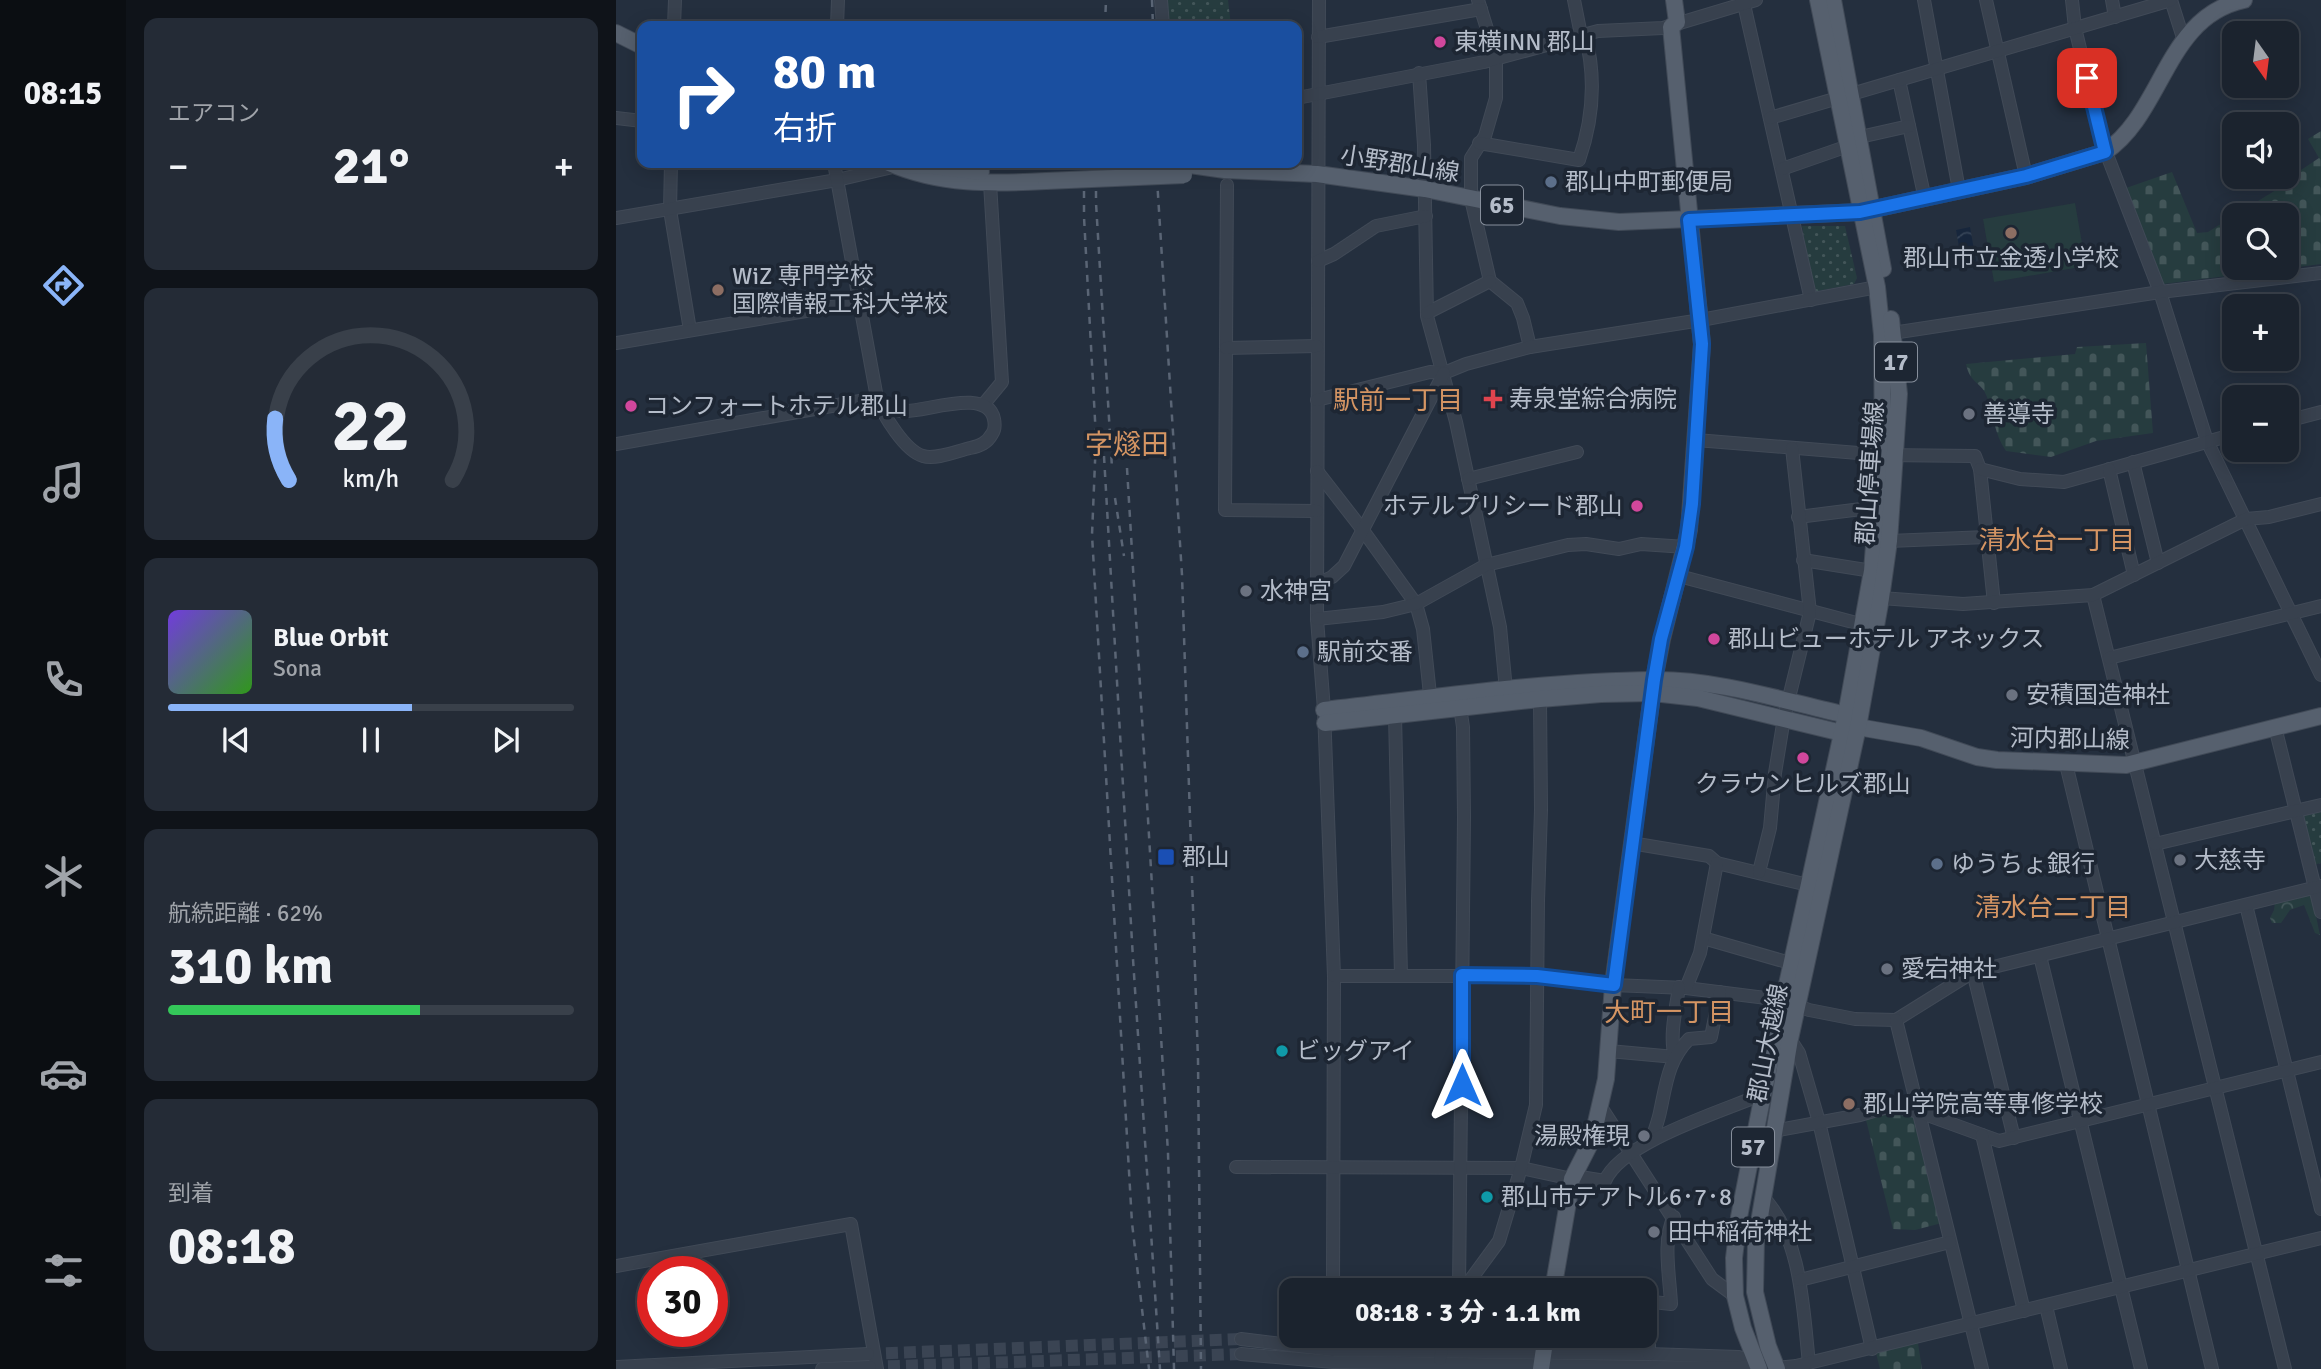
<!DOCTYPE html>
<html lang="ja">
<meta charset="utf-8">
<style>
:root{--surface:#1b232e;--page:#242b36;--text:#f1f3f6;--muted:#a0a4aa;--line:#39404a;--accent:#8ab4f8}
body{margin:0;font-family:Signika,"Noto Sans JP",sans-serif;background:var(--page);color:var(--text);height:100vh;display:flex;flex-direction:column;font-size:26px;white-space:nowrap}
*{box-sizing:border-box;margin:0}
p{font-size:23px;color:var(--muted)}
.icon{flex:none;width:38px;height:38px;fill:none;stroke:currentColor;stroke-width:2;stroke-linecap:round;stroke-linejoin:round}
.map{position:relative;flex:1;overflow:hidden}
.sheet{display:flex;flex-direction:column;gap:18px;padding:18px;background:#0f1319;width:490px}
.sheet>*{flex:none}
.guide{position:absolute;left:21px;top:21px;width:665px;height:147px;border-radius:14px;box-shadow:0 4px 18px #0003,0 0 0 2px var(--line);background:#1a4fa0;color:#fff;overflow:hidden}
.needle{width:46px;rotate:166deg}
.tools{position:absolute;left:1606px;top:21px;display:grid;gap:14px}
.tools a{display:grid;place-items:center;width:77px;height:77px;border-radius:14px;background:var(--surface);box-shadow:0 4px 18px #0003,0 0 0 2px var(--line);font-size:35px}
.speed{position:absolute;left:21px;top:1256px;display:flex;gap:14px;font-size:35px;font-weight:700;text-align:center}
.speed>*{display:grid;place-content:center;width:91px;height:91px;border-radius:50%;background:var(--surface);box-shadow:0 4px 18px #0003,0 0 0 2px var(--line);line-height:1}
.speed .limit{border:10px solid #d22;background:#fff;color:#111}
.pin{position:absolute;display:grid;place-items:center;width:60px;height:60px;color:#fff;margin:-30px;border-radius:14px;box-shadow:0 4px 10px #0006}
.me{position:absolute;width:77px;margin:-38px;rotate:0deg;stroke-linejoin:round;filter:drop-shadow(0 0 5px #0008)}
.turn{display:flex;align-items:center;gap:24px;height:147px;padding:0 21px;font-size:32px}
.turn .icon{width:91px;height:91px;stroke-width:2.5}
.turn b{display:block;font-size:49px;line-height:60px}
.big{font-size:52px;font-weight:700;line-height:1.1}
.sheet .tile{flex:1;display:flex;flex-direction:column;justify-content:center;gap:10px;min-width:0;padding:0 24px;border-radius:14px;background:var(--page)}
.sheet .dial{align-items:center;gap:0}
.dial svg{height:182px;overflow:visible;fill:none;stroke:var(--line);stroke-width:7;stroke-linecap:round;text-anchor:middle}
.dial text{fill:var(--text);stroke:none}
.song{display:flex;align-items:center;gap:21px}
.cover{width:84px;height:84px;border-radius:10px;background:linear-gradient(135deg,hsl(260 70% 55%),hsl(110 70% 35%))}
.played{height:7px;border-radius:4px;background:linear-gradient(90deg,var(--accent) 60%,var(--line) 60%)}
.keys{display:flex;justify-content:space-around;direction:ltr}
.heat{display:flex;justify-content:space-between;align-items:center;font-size:38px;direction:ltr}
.charge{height:10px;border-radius:5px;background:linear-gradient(90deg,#34c759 62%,var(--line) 0)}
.trip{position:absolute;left:663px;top:1278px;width:378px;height:70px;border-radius:14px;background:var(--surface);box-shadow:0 4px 18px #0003,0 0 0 2px var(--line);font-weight:700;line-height:70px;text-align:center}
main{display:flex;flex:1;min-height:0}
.tabs{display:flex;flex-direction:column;width:126px;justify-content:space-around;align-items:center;background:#0b0e12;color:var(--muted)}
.tabs .icon{width:49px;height:49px}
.tabs .on{color:var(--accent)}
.tabs b{font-size:32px;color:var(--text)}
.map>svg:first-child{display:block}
.green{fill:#263c3f}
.forest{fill:url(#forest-crowns)}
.cemetery{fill:url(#cemetery-stones)}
.park{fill:url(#park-dots)}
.water{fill:url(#water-waves)}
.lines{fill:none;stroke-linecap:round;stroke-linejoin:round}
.minor-tunnel{stroke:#3a4453;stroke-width:12;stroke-dasharray:12 6;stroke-linecap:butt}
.minor-casing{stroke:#414a57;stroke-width:14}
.major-casing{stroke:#414a57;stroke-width:18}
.minor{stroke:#38414e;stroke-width:12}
.major{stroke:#56606e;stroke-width:16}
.rail{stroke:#5a6575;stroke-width:2.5;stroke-dasharray:7 7;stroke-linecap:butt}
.major-bridge-casing{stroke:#414a57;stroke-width:18;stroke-linecap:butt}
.major-bridge{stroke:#56606e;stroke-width:16}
.route-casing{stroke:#114b97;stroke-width:18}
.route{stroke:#1a73e8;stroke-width:12}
.hotel-dot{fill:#d1479c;stroke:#1d2633;stroke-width:2.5}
.service-dot{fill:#5c6f8a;stroke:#1d2633;stroke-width:2.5}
.education-dot{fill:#8d6e63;stroke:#1d2633;stroke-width:2.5}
.health-dot{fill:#e0444e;stroke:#1d2633;stroke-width:2.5}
.worship-dot{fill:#6b7280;stroke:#1d2633;stroke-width:2.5}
.transit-dot{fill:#1a4fb4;stroke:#1d2633;stroke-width:2.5}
.culture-dot{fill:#0f9aa8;stroke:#1d2633;stroke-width:2.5}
.labels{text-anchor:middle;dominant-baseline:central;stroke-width:7;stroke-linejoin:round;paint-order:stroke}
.shield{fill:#1d2633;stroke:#878f9c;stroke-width:2}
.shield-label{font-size:23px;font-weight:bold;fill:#b4bcc9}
.poi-label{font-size:24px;fill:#b4bcc9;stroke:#1d2633;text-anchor:start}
.street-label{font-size:24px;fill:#b4bcc9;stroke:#1d2633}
.neighbourhood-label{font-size:26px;fill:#d59563;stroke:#1d2633}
.quarter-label{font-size:28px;fill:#d59563;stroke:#1d2633}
</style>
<main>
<nav class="tabs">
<b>08:15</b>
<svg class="icon on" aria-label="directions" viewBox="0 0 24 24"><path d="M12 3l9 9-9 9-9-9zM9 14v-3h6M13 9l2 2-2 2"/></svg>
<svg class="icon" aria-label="music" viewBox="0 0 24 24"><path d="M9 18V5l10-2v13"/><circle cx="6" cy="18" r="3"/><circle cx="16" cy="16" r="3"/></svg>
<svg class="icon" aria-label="phone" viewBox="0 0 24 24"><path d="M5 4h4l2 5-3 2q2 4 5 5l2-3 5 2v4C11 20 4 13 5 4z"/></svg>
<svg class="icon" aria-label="climate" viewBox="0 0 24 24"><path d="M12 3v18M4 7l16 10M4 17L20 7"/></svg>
<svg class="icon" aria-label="car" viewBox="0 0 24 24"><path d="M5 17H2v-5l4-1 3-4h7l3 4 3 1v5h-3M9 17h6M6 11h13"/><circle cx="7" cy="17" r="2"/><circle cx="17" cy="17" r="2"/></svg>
<svg class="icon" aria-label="filters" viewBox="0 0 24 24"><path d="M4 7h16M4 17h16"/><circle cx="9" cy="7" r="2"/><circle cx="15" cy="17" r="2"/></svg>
</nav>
<section class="sheet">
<div class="tile"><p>エアコン</p>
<div class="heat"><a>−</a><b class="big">21°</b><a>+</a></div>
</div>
<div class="tile dial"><svg viewBox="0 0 100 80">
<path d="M14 69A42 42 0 1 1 86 69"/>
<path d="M14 69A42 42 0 0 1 8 42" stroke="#8ab4f8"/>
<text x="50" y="56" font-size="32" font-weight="700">22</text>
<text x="50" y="72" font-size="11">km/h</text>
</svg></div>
<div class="tile">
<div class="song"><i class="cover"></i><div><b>Blue Orbit</b><p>Sona</p></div></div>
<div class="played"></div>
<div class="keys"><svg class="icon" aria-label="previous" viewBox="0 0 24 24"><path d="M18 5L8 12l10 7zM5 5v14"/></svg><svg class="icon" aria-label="pause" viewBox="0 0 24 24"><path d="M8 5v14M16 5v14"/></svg><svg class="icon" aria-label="next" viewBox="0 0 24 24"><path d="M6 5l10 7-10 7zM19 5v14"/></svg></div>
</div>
<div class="tile"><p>航続距離 · 62%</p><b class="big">310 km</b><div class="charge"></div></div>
<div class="tile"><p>到着</p><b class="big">08:18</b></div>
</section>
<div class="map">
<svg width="1705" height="1369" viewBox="0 0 1705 1369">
<defs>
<pattern id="forest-crowns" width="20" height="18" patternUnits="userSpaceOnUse" patternTransform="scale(1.75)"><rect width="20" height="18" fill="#263c3f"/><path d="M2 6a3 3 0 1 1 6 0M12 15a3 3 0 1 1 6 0" fill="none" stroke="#435659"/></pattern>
<pattern id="cemetery-stones" width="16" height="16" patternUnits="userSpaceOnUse" patternTransform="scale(1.75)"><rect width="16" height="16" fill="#263c3f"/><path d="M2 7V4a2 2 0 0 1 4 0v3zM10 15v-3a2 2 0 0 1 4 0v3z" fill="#435659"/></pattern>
<pattern id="park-dots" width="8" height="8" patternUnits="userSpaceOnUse" patternTransform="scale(1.75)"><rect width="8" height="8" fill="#263c3f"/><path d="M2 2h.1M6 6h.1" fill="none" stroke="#435659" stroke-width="1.8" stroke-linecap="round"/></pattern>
<pattern id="water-waves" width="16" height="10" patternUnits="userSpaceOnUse" patternTransform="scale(1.75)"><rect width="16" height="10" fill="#17263c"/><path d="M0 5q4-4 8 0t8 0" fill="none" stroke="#364457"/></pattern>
</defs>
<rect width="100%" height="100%" fill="#242f3e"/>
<polygon class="green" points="1459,203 1470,266 1378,282 1367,219"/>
<polygon class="forest" points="1689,894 1696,897 1704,935 1699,933 1688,905 1674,910 1665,923 1656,923 1654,918 1658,910 1659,902"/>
<g class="cemetery">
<polygon points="1705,131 1705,264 1547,284 1510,188 1556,172 1581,233 1592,232 1619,215 1619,268 1671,268 1671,215 1619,215 1660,190 1664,184 1703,158 1692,139"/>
<path d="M1530 343 1537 433 1480 441 1435 457 1390 451C1378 434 1378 415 1371 397 1366 382 1354 384 1350 364L1459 354 1461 347Z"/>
<polygon points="1277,1111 1301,1116 1326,1223 1299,1230 1277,1229 1250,1120"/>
<polygon points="1302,1343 1306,1369 1264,1369 1260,1353"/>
</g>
<g class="park">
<polygon points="548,0 612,0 615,26 549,26"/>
<polygon points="1186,226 1229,226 1241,278 1238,284 1197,292"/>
<polygon points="1705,808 1705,863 1697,865 1684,814"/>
</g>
<polygon class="water" points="1354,227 1360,261 1346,264 1340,230"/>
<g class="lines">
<g class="minor-tunnel">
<polyline points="252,1354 625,1339"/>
<polyline points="254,1367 625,1354"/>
</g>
<defs>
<g id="minor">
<polyline points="545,0 547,26"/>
<polyline points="703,0 701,619 708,710 718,976 717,1290"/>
<polyline points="862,0 880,58 880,98 869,136 855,158 855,199 874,281 901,303 907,318 914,347"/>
<polyline points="958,0 965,35"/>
<polyline points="1127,0 1195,300"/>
<polyline points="1308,0 1343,190"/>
<polyline points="1370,0 1410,176"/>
<polyline points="1456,0 1459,28 1489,152 1493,160 1544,292 1591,441 1705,675"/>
<polyline points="1496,0 1499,17"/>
<polyline points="1555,0 1568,41"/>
<polyline points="58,26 59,0"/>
<polyline points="221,26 222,0"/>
<polyline points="702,37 865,9"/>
<polyline points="803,73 808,145 811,316 840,422 884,627 890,690"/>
<polyline points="1283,80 1309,199"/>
<polyline points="681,98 868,62 982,31 1047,28 1140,0"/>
<polyline points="0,118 26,121"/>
<polyline points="1154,118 1555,0"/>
<polyline points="1244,137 1293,126"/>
<path d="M863 143 963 160C977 120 980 76 969 34"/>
<polyline points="55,163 54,210 74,330"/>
<polyline points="1166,169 1232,146"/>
<polyline points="611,185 609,510 701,511"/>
<polyline points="0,218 221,180 281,166"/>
<polyline points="702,261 718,254 760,226 810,216"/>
<polyline points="811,313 874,281"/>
<polyline points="1270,334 1544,292 1705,273"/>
<polyline points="0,343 244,302"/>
<polyline points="610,348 701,346"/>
<polyline points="701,400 814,372 828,373 850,364 914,347 1085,320 1261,287"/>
<polyline points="367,405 386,382 374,183"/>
<polyline points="1671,421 1705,412"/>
<polyline points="1080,440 1267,455 1359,456 1364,469 1378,603"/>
<path d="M0 444 261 398C268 404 274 409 284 411 306 414 371 386 378 419 379 424 379 430 376 434 371 443 364 446 354 448 341 451 320 460 307 456 289 451 267 415 261 398L218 163"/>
<polyline points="1517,462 1542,563"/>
<polyline points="1364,469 1404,479 1448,482 1619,434"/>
<polyline points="1493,469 1518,575"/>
<polyline points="701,471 746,529 800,604 807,629 815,704"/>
<polyline points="852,479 961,452"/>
<polyline points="1182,517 1261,507"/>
<polyline points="1273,541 1371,537"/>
<polyline points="1187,560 1256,571"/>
<polyline points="1063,576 1248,625"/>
<polyline points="701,584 716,577 728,566 828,373"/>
<polyline points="1477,595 1669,1369"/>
<polyline points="1265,598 1347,604 1477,595 1630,519 1653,517 1705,504"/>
<polyline points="701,619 767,612 800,604 870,565 952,545 970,544 1003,549 1025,544 1070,547"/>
<polyline points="1493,658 1705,606"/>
<polyline points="779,715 785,976"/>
<polyline points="1659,727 1705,912"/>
<polyline points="1450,764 1596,1369"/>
<polyline points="1015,843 1093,856 1101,863 1192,885"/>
<polyline points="1539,844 1705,805"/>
<polyline points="1143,872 1154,828 1159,773 1168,718 1194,612 1176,448"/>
<polyline points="1630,905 1705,1209"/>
<polyline points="1087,938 1174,963"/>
<polyline points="1424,956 1525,1369"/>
<polyline points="1357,972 1398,1138"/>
<polyline points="718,976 921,976 997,985 1070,988 1166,1000 1193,1010 1239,1019 1280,1020 1357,972 1705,886"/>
<polyline points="1070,988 1084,953 1101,863"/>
<polyline points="1280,1020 1366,1369"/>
<polyline points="1174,1039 1183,1053 1203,1122 1256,1349"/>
<path d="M993 1051 1059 1057C1053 1036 1060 1009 1063 987"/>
<polyline points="985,1107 1096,1279 1119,1296"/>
<polyline points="1157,1131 1244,1115 1275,1106 1303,1112 1383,1141 1705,1062"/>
<polyline points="1366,1135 1408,1311"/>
<path d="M1036 1140C1038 1131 1042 1122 1044 1112 1050 1085 1052 1060 1073 1039L1095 1037 1104 992"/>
<polyline points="620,1167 905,1168 956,1179"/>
<path d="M958 1176 989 1181C1005 1142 1107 1111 1147 1094"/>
<path d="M1147 1197C1186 1238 1187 1310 1193 1363"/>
<polyline points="0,1266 235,1224 261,1369"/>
<polyline points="1184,1280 1334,1242"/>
<polyline points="843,1290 848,817 847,727 844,707"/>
<polyline points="847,1290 883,1241 905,1168 920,1105 922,901 925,810 924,699"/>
<polyline points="1430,1306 1445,1369"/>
<polyline points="625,1339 717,1350 1033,1354 1123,1357 1141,1364"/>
<polyline points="625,1354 717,1362 1032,1367 1118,1368 1141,1365 1161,1368 1180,1366 1705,1238"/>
<path d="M1033 1354V1328L1037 1302 1055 1304C1054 1279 1046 1239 1058 1217"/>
<polyline points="824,1359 829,1335"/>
<polyline points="0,1367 252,1354"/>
<polyline points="206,1369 254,1367"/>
</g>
<g id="major">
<polyline points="1217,0 1267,269"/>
<polyline points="0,33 26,46"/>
<path d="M273 163C324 185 376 184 430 181"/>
<path d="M567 164 609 170 701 174 809 189 944 216 1003 222 1244 212 1410 176 1489 152C1548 112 1549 17 1628 0"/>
<polyline points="290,166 311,165 365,172"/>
<path d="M708 710C817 698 927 681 1037 680 1101 679 1168 701 1230 715L1238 722"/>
<polyline points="709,723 924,699 985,694 1037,693 1082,698 1226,733 1237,729"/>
<polyline points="1242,727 1305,738 1361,757 1381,760 1510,765 1705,716"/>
<polyline points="937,1290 956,1179 976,1140 990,1079 997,985 1038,680 1046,639 1073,530 1086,344 1055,27 1061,22 1058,0"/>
<polyline points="925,1369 930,1335"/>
<polyline points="1143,1369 1127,1328 1119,1296 1118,1258 1123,1217 1147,1094 1230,715 1256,571 1261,507 1267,455 1266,335 1261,287 1202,0"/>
<polyline points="1161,1369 1152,1346 1139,1292 1140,1240 1174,1039 1242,727 1265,598 1273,541 1283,394 1275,319"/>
</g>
</defs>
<use href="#minor" class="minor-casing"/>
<use href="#major" class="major-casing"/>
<use href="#minor" class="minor"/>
<use href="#major" class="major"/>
<g class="rail">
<polyline points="536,0 537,26"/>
<polyline points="489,26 490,0"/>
<polyline points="468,163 468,217 480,438 476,535 516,1223 533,1369"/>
<polyline points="480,163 480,203 496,468"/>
<polyline points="540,163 566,575 582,1060 585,1369"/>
<polyline points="488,456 517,959 544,1369"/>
<polyline points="511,468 552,1153 558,1369"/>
<polyline points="499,498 508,556"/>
</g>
<defs>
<polyline id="major-bridge" points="430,181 568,175"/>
</defs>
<use href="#major-bridge" class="major-bridge-casing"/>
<use href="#major-bridge" class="major-bridge"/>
</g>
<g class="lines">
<defs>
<polyline id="route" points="846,1085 846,975 921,976 998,985 1038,680 1045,639 1070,547 1076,504 1086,344 1073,220 1244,212 1410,176 1489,152 1471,78"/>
</defs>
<use href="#route" class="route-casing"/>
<use href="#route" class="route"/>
</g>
<g class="hotel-dot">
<circle cx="824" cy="42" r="7"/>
<circle cx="15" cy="406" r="7"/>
<circle cx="1021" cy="506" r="7"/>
<circle cx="1098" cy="639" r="7"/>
<circle cx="1187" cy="758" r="7"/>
</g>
<g class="service-dot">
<circle cx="935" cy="182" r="7"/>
<circle cx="687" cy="652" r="7"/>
<circle cx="1321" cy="864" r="7"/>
</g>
<g class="education-dot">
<circle cx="1395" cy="233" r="7"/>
<circle cx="102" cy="290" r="7"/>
<circle cx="1233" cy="1104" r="7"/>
</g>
<path class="health-dot" d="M873.5 388.5h7v7h7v7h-7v7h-7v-7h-7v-7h7z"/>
<g class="worship-dot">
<circle cx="1353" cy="414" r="7"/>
<circle cx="630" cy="591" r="7"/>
<circle cx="1396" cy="695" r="7"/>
<circle cx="1564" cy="860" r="7"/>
<circle cx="1271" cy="969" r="7"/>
<circle cx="1028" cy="1136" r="7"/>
<circle cx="1038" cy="1232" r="7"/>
</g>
<rect class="transit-dot" x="541" y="848" width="18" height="18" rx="3.5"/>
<g class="culture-dot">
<circle cx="666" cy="1051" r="7"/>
<circle cx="871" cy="1197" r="7"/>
</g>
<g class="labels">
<g class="shield">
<rect x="865" y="185.5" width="42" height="39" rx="5"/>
<rect x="1259" y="342.5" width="42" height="39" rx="5"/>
<rect x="1116" y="1127.5" width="42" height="39" rx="5"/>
</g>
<g class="shield-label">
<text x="886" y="205">65</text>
<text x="1280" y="362">17</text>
<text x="1137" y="1147">57</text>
</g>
<g class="poi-label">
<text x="838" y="42">東横INN 郡山</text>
<text x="949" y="182">郡山中町郵便局</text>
<text x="1395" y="258" text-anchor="middle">郡山市立金透小学校</text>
<text x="116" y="276">WiZ 専門学校<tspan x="116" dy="28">国際情報工科大学校</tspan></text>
<text x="893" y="399">寿泉堂綜合病院</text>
<text x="29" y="406">コンフォートホテル郡山</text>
<text x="1367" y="414">善導寺</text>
<text x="1007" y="506" text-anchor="end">ホテルプリシード郡山</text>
<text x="644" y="591">水神宮</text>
<text x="1112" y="639">郡山ビューホテル アネックス</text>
<text x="701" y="652">駅前交番</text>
<text x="1410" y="695">安積国造神社</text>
<text x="1187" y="784" text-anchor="middle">クラウンヒルズ郡山</text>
<text x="566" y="857">郡山</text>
<text x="1578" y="860">大慈寺</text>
<text x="1335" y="864">ゆうちょ銀行</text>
<text x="1285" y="969">愛宕神社</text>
<text x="680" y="1051">ビッグアイ</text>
<text x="1247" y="1104">郡山学院高等専修学校</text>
<text x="1014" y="1136" text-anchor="end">湯殿権現</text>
<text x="885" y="1197">郡山市テアトル6･7･8</text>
<text x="1052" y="1232">田中稲荷神社</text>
</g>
<g class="street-label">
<text transform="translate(784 164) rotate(9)">小野郡山線</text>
<text transform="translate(1254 473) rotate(-86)">郡山停車場線</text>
<text transform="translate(1454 739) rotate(1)">河内郡山線</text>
<text transform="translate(1152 1043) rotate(-79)">郡山大越線</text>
</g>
<g class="neighbourhood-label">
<text x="782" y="401">駅前一丁目</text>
<text x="1441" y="541">清水台一丁目</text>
<text x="1437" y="908">清水台二丁目</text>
<text x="1053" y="1013">大町一丁目</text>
</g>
<g class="quarter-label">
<text x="511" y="445">字燧田</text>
</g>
</g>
</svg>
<div class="tools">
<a><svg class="needle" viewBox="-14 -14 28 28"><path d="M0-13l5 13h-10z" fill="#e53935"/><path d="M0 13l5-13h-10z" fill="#a0a4aa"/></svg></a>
<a><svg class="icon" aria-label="sound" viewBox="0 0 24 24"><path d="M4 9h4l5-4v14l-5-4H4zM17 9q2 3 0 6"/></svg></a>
<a><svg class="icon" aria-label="search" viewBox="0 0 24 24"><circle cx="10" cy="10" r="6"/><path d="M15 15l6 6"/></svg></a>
<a>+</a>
<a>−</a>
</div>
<div class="speed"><div class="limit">30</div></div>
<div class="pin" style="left:1471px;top:78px;background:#d93025"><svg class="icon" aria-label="arrive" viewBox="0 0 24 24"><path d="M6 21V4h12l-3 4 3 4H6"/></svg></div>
<svg class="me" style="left:846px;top:1085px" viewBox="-20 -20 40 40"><path d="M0-17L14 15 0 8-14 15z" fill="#1a73e8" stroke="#fff" stroke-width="4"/></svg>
<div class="trip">08:18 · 3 分 · 1.1 km</div>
<div class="guide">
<div class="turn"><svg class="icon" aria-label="right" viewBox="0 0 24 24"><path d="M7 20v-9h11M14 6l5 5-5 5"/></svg><div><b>80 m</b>右折</div></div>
</div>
</div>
</main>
